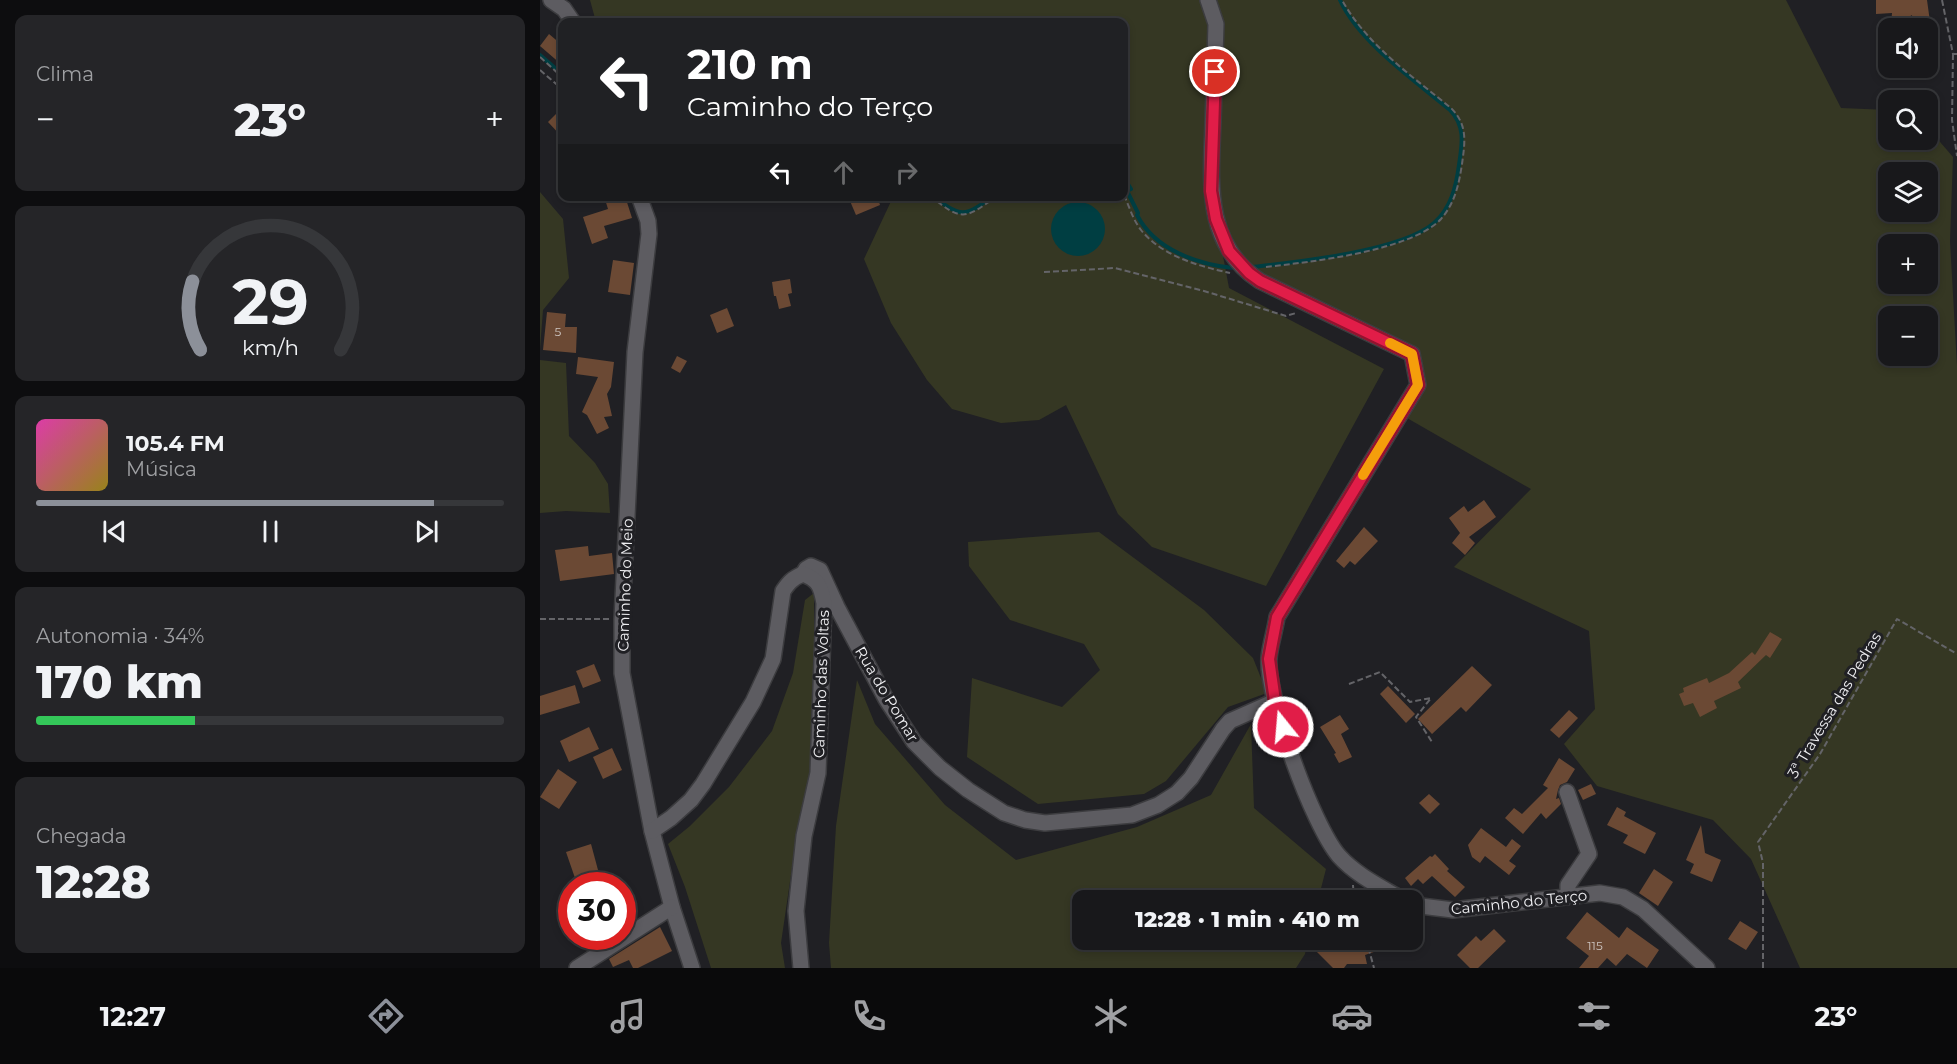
<!DOCTYPE html>
<html lang="pt">
<meta charset="utf-8">
<style>
:root{--surface:#18181b;--page:#252528;--text:#f1f3f6;--muted:#9fa0a3;--line:#36373a;--accent:#8c9099}
body{margin:0;font-family:Montserrat,sans-serif;background:var(--page);color:var(--text);height:100vh;display:flex;flex-direction:column;font-size:22px;white-space:nowrap}
*{box-sizing:border-box;margin:0}
p{font-size:20px;color:var(--muted)}
.icon{flex:none;width:33px;height:33px;fill:none;stroke:currentColor;stroke-width:2;stroke-linecap:round;stroke-linejoin:round}
.map{position:relative;flex:1;overflow:hidden}
.sheet{display:flex;flex-direction:column;gap:15px;padding:15px;background:#0d0d0f;width:540px}
.sheet>*{flex:none}
.hud{position:absolute;left:18px;top:18px;width:570px;height:183px;border-radius:12px;box-shadow:0 3px 9px #0003,0 0 0 2px var(--line);background:#202124;color:#fff;overflow:hidden}
.fabs{position:absolute;left:1338px;top:18px;display:grid;gap:12px}
.fabs a{display:grid;place-items:center;width:60px;height:60px;border-radius:12px;background:var(--surface);box-shadow:0 3px 9px #0003,0 0 0 2px var(--line);font-size:30px}
.speed{position:absolute;left:18px;top:872px;display:flex;gap:12px;font-size:30px;font-weight:700;text-align:center}
.speed>*{display:grid;place-content:center;width:78px;height:78px;border-radius:50%;background:var(--surface);box-shadow:0 3px 9px #0003,0 0 0 2px var(--line);line-height:1}
.speed .limit{border:9px solid #d22;background:#fff;color:#111}
.pin{position:absolute;display:grid;place-items:center;width:51px;height:51px;color:#fff;margin:-26px;border:3px solid #fff;border-radius:50%;box-shadow:0 2px 6px #0007}
.me{position:absolute;width:66px;margin:-33px;rotate:343deg;stroke-linejoin:round;filter:drop-shadow(0 0 4px #0008)}
.turn{display:flex;align-items:center;gap:21px;height:126px;padding:0 30px;font-size:27px}
.turn .icon{width:78px;height:78px;stroke-width:2.5}
.turn b{display:block;font-size:42px;line-height:51px}
.lanes{display:flex;align-items:center;height:57px;padding:0 30px;background:#0003;justify-content:center;gap:30px;direction:ltr}
.lanes .off{opacity:.35}
.big{font-size:45px;font-weight:800;line-height:1.1}
.sheet .tile{flex:1;display:flex;flex-direction:column;justify-content:center;gap:9px;min-width:0;padding:0 21px;border-radius:12px;background:var(--page)}
.sheet .dial{align-items:center;gap:0}
.dial svg{height:156px;overflow:visible;fill:none;stroke:var(--line);stroke-width:7;stroke-linecap:round;text-anchor:middle}
.dial text{fill:var(--text);stroke:none}
.song{display:flex;align-items:center;gap:18px}
.cover{width:72px;height:72px;border-radius:9px;background:linear-gradient(135deg,hsl(320 70% 55%),hsl(50 70% 35%))}
.played{height:6px;border-radius:3px;background:linear-gradient(90deg,var(--accent) 85%,var(--line) 85%)}
.keys{display:flex;justify-content:space-around;direction:ltr}
.heat{display:flex;justify-content:space-between;align-items:center;font-size:33px;direction:ltr}
.charge{height:9px;border-radius:4px;background:linear-gradient(90deg,#34c759 34%,var(--line) 0)}
.trip{position:absolute;left:532px;top:890px;width:351px;height:60px;border-radius:12px;background:var(--surface);box-shadow:0 3px 9px #0003,0 0 0 2px var(--line);font-weight:800;line-height:60px;text-align:center}
.tab-bar{display:flex;height:96px;justify-content:space-around;align-items:center;background:#0a0a0b;color:var(--muted)}
.tab-bar .icon{width:42px;height:42px}
.tab-bar .current{color:var(--accent)}
.tab-bar b{font-size:27px;color:var(--text)}
main{display:flex;flex:1;min-height:0}
.map>svg:first-child{display:block}
.green{fill:#353723;fill-rule:evenodd}
.water{fill:#003e42}
.lines{fill:none;stroke-linecap:round;stroke-linejoin:round}
.stream{stroke:#003e42;stroke-width:4}
.building{fill:#6b4934}
.minor-casing{stroke:#3c3c3f;stroke-width:18}
.path{stroke:#646468;stroke-width:2;stroke-dasharray:6 3;stroke-linecap:butt}
.minor{stroke:#5d5c61;stroke-width:15}
.route-casing{stroke:#92132f;stroke-width:15}
.route{stroke:#e11d48;stroke-width:10}
.slow{stroke:#f59e0b;stroke-width:10}
.labels{text-anchor:middle;dominant-baseline:central;stroke-width:6;stroke-linejoin:round;paint-order:stroke}
.number-label{font-size:12px;fill:#cec6c2}
.street-label{font-size:15px;fill:#efeff2;stroke:#202024}
</style>
<main>
<section class="sheet">
<div class="tile"><p>Clima</p>
<div class="heat"><a>−</a><b class="big">23°</b><a>+</a></div>
</div>
<div class="tile dial"><svg viewBox="0 0 100 80">
<path d="M14 69A42 42 0 1 1 86 69"/>
<path d="M14 69A42 42 0 0 1 10 34" stroke="#8c9099"/>
<text x="50" y="56" font-size="32" font-weight="700">29</text>
<text x="50" y="72" font-size="11">km/h</text>
</svg></div>
<div class="tile">
<div class="song"><i class="cover"></i><div><b>105.4 FM</b><p>Música</p></div></div>
<div class="played"></div>
<div class="keys"><svg class="icon" aria-label="previous" viewBox="0 0 24 24"><path d="M18 5L8 12l10 7zM5 5v14"/></svg><svg class="icon" aria-label="pause" viewBox="0 0 24 24"><path d="M8 5v14M16 5v14"/></svg><svg class="icon" aria-label="next" viewBox="0 0 24 24"><path d="M6 5l10 7-10 7zM19 5v14"/></svg></div>
</div>
<div class="tile"><p>Autonomia · 34%</p><b class="big">170 km</b><div class="charge"></div></div>
<div class="tile"><p>Chegada</p><b class="big">12:28</b></div>
</section>
<div class="map">
<svg width="1417" height="968" viewBox="0 0 1417 968">
<rect width="100%" height="100%" fill="#202024"/>
<g class="green">
<path d="M50 0H1246L1301 108 1348 110V140H1388V128L1413 157 1410 241 1417 366V968H1260L1211 859 1173 820 1057 786 1024 744 1055 709 1049 631 914 567 991 489 860 414 878 385 872 354 720 281 677 224 689 288 844 369 726 586 612 547 578 514 526 405 499 420 461 423 412 409 387 380 351 323 324 259 353 197 584 196V22H56ZM1348 172H1388V212H1348ZM1348 244H1388V284H1348ZM1348 316H1388V356H1348Z"/>
<polygon points="0,192 23,219 29,278 3,310 0,349"/>
<polygon points="0,360 26,363 29,436 55,463 68,484 70,513 26,511 0,513"/>
<polygon points="559,532 664,610 713,658 727,693 688,707 626,781 604,794 498,804 427,757 432,678 522,707 560,670 544,644 470,620 429,566 428,542"/>
<polygon points="274,593 274,773 253,861 241,943 245,968 171,968 145,887 128,844 150,826 189,787 232,731 253,673 265,600"/>
<polygon points="317,680 335,724 405,805 476,860 597,827 671,795 711,724 714,808 786,869 778,900 543,900 543,939 768,939 765,954 756,968 291,968 289,943 296,826"/>
</g>
<circle class="water" cx="538" cy="229" r="27"/>
<g class="lines">
<g class="stream">
<polyline points="0,55 22,74"/>
<path d="M586 181 591 189 587 191 598 213 597 215C615 250 657 264 693 268"/>
<path d="M393 196C421 218 425 217 453 196"/>
<path d="M713 267C757 262 862 251 894 223 911 208 916 187 919 165 922 144 926 127 910 110 874 80 819 42 800 0"/>
</g>
</g>
<g class="building">
<polygon points="1336,0 1387,0 1391,29 1371,15 1368,28 1351,25 1352,13 1336,14"/>
<polygon points="9,34 22,45 22,65 0,46"/>
<polygon points="22,108 22,137 8,122"/>
<polygon points="64,196 85,196 92,218 64,226 68,238 52,244 43,217 68,209"/>
<polygon points="322,196 337,196 340,205 316,215 310,201"/>
<polygon points="73,260 94,263 90,295 68,292"/>
<polygon points="250,279 252,293 248,294 251,306 239,309 236,296 234,296 232,282"/>
<polygon points="187,308 194,326 177,333 170,315"/>
<polygon points="7,312 26,314 25,327 37,327 36,353 3,350"/>
<polygon points="137,356 147,361 140,373 131,368"/>
<polygon points="38,357 74,362 71,387 67,394 72,416 64,417 69,428 57,434 47,415 42,412 58,377 36,374"/>
<polygon points="944,500 956,517 929,537 935,543 925,555 912,543 920,533 909,518 924,506 928,512"/>
<polygon points="824,527 838,541 815,565 810,561 804,568 796,561"/>
<polygon points="48,546 49,556 72,553 74,574 20,581 15,550"/>
<polygon points="1230,632 1242,639 1230,658 1226,655 1198,682 1201,688 1174,701 1177,708 1160,717 1153,703 1144,706 1139,694 1144,692 1143,688 1167,678 1169,683 1189,673 1212,652 1215,655"/>
<polygon points="54,664 61,681 43,688 36,671"/>
<polygon points="932,666 952,685 926,712 921,707 892,734 878,719"/>
<polygon points="35,685 40,703 0,715 0,696"/>
<polygon points="848,686 875,714 866,723 840,694"/>
<polygon points="1029,710 1038,718 1019,738 1010,730"/>
<polygon points="800,715 809,729 801,734 812,757 799,763 794,754 796,753 780,727"/>
<polygon points="49,727 59,749 29,762 20,741"/>
<polygon points="72,748 82,770 63,779 53,757"/>
<polygon points="1019,758 1035,769 1027,782 1020,785 1018,790 1016,799 1019,798 1021,804 1006,819 1001,813 983,834 965,818 974,808 982,814 1008,788 1003,785"/>
<polygon points="18,769 37,782 19,809 0,797"/>
<polygon points="1051,784 1056,794 1043,800 1038,790"/>
<polygon points="889,794 900,804 890,814 879,803"/>
<polygon points="1077,807 1086,812 1084,816 1116,833 1105,854 1083,843 1088,835 1067,825"/>
<polygon points="1161,825 1165,853 1181,860 1172,882 1150,873 1154,864 1146,860"/>
<polygon points="941,828 966,847 972,839 981,846 969,861 976,866 969,875 945,856 940,863 932,857 928,845"/>
<polygon points="51,844 58,870 35,878 26,852"/>
<polygon points="895,854 909,869 907,871 925,887 915,897 892,876 883,884 878,879 871,886 865,878 890,856 892,857"/>
<polygon points="1114,869 1133,882 1118,906 1099,893"/>
<polygon points="1047,912 1079,938 1087,927 1119,950 1107,968 1087,954 1076,966 1067,958 1058,968 1039,968 1049,956 1026,938"/>
<polygon points="1200,921 1218,932 1206,950 1188,939"/>
<polygon points="120,927 132,951 98,968 93,968 89,960 73,967 69,959"/>
<polygon points="954,929 966,941 938,968 930,968 917,955 936,936 941,941"/>
<polygon points="854,943 854,945 825,955 827,964 807,964 804,968 793,968 776,951 786,944 790,950 797,944"/>
</g>
<g class="lines">
<defs>
<g id="minor">
<polyline points="11,0 24,9 33,22"/>
<path d="M668 0 676 24C675 57 674 89 673 122 671 180 663 244 720 281L872 354 878 385 737 617C735 631 730 645 729 658 726 697 773 826 799 856 816 875 841 887 863 900"/>
<polyline points="99,196 108,221 109,234 95,352 82,619 82,673 112,831 132,907 152,968"/>
<polyline points="263,574 266,569 271,566 280,570 297,607 346,699 374,742 400,768 428,790 464,813 485,820 505,823 592,815 618,805 637,793 651,778 683,729 690,721 735,701"/>
<polyline points="1027,792 1049,854 1028,885 1028,896"/>
<path d="M112 831 131 818 151 800 163 784 213 702 233 659 243 591C249 582 253 578 263 574 279 580 281 587 284 603L278 773 264 836 256 911 261 968"/>
<polyline points="873,905 913,910 1060,893 1083,897 1103,909 1167,968"/>
<polyline points="37,968 132,907"/>
</g>
</defs>
<use href="#minor" class="minor-casing"/>
<g class="path">
<polyline points="1402,0 1413,54 1417,54"/>
<polyline points="1413,54 1412,120 1417,156"/>
<polyline points="0,57 22,77"/>
<polyline points="0,70 22,89"/>
<path d="M584 195C589 206 593 220 601 230 622 256 658 266 690 273"/>
<path d="M390 196C422 221 424 220 457 196"/>
<path d="M726 267C770 262 871 251 901 219 915 203 919 184 922 164 925 142 928 125 911 108 872 76 827 45 802 0"/>
<polyline points="504,272 575,268 664,291 746,316 756,313"/>
<polyline points="0,619 69,619"/>
<polyline points="809,684 840,672 870,702 891,698 876,717 892,742"/>
<polyline points="813,885 814,900"/>
<polyline points="826,939 834,968"/>
<polyline points="1223,968 1223,863 1218,842 1280,754 1357,619 1417,654"/>
</g>
<use href="#minor" class="minor"/>
</g>
<g class="lines">
<defs>
<polyline id="route" points="675,72 671,191 676,219 689,251 709,273 720,281 872,354 878,385 737,617 729,659 735,701 743,727"/>
</defs>
<use href="#route" class="route-casing"/>
<use href="#route" class="route"/>
<polyline class="slow" points="823,475 878,385 872,354 850,343"/>
</g>
<g class="labels">
<g class="number-label">
<text x="18" y="331">5</text>
<text x="1055" y="945">115</text>
</g>
<g class="street-label">
<text transform="translate(85 585) rotate(-88)">Caminho do Meio</text>
<text transform="translate(281 684) rotate(-88)">Caminho das Voltas</text>
<text transform="translate(347 694) rotate(59)">Rua do Pomar</text>
<text transform="translate(1294 705) rotate(-59)">3ª Travessa das Pedras</text>
<text transform="translate(979 902) rotate(-6)">Caminho do Terço</text>
</g>
</g>
</svg>
<div class="fabs">
<a><svg class="icon" aria-label="sound" viewBox="0 0 24 24"><path d="M4 9h4l5-4v14l-5-4H4zM17 9q2 3 0 6"/></svg></a>
<a><svg class="icon" aria-label="search" viewBox="0 0 24 24"><circle cx="10" cy="10" r="6"/><path d="M15 15l6 6"/></svg></a>
<a><svg class="icon" aria-label="layers" viewBox="0 0 24 24"><path d="M12 4l9 5-9 5-9-5zM3 14l9 5 9-5"/></svg></a>
<a>+</a>
<a>−</a>
</div>
<div class="speed"><div class="limit">30</div></div>
<div class="pin" style="left:675px;top:72px;background:#d93025"><svg class="icon" aria-label="arrive" viewBox="0 0 24 24"><path d="M6 21V4h12l-3 4 3 4H6"/></svg></div>
<svg class="me" style="left:743px;top:727px" viewBox="-20 -20 40 40"><circle r="17" fill="#e11d48" stroke="#fff" stroke-width="3"/><path d="M0-11L8 9 0 5-8 9z" fill="#fff"/></svg>
<div class="trip">12:28 · 1 min · 410 m</div>
<div class="hud">
<div class="turn"><svg class="icon" aria-label="left" viewBox="0 0 24 24"><path d="M17 20v-9H6M10 6l-5 5 5 5"/></svg><div><b>210 m</b>Caminho do Terço</div></div>
<div class="lanes"><svg class="icon" aria-label="left" viewBox="0 0 24 24"><path d="M17 20v-9H6M10 6l-5 5 5 5"/></svg><svg class="icon off" aria-label="ahead" viewBox="0 0 24 24"><path d="M12 20V5M6 11l6-6 6 6"/></svg><svg class="icon off" aria-label="right" viewBox="0 0 24 24"><path d="M7 20v-9h11M14 6l5 5-5 5"/></svg></div>
</div>
</div>
</main>
<nav class="tab-bar">
<b>12:27</b>
<svg class="icon current" aria-label="directions" viewBox="0 0 24 24"><path d="M12 3l9 9-9 9-9-9zM9 14v-3h6M13 9l2 2-2 2"/></svg>
<svg class="icon" aria-label="music" viewBox="0 0 24 24"><path d="M9 18V5l10-2v13"/><circle cx="6" cy="18" r="3"/><circle cx="16" cy="16" r="3"/></svg>
<svg class="icon" aria-label="phone" viewBox="0 0 24 24"><path d="M5 4h4l2 5-3 2q2 4 5 5l2-3 5 2v4C11 20 4 13 5 4z"/></svg>
<svg class="icon" aria-label="climate" viewBox="0 0 24 24"><path d="M12 3v18M4 7l16 10M4 17L20 7"/></svg>
<svg class="icon" aria-label="car" viewBox="0 0 24 24"><path d="M5 17H2v-5l4-1 3-4h7l3 4 3 1v5h-3M9 17h6M6 11h13"/><circle cx="7" cy="17" r="2"/><circle cx="17" cy="17" r="2"/></svg>
<svg class="icon" aria-label="filters" viewBox="0 0 24 24"><path d="M4 7h16M4 17h16"/><circle cx="9" cy="7" r="2"/><circle cx="15" cy="17" r="2"/></svg>
<b>23°</b>
</nav>
